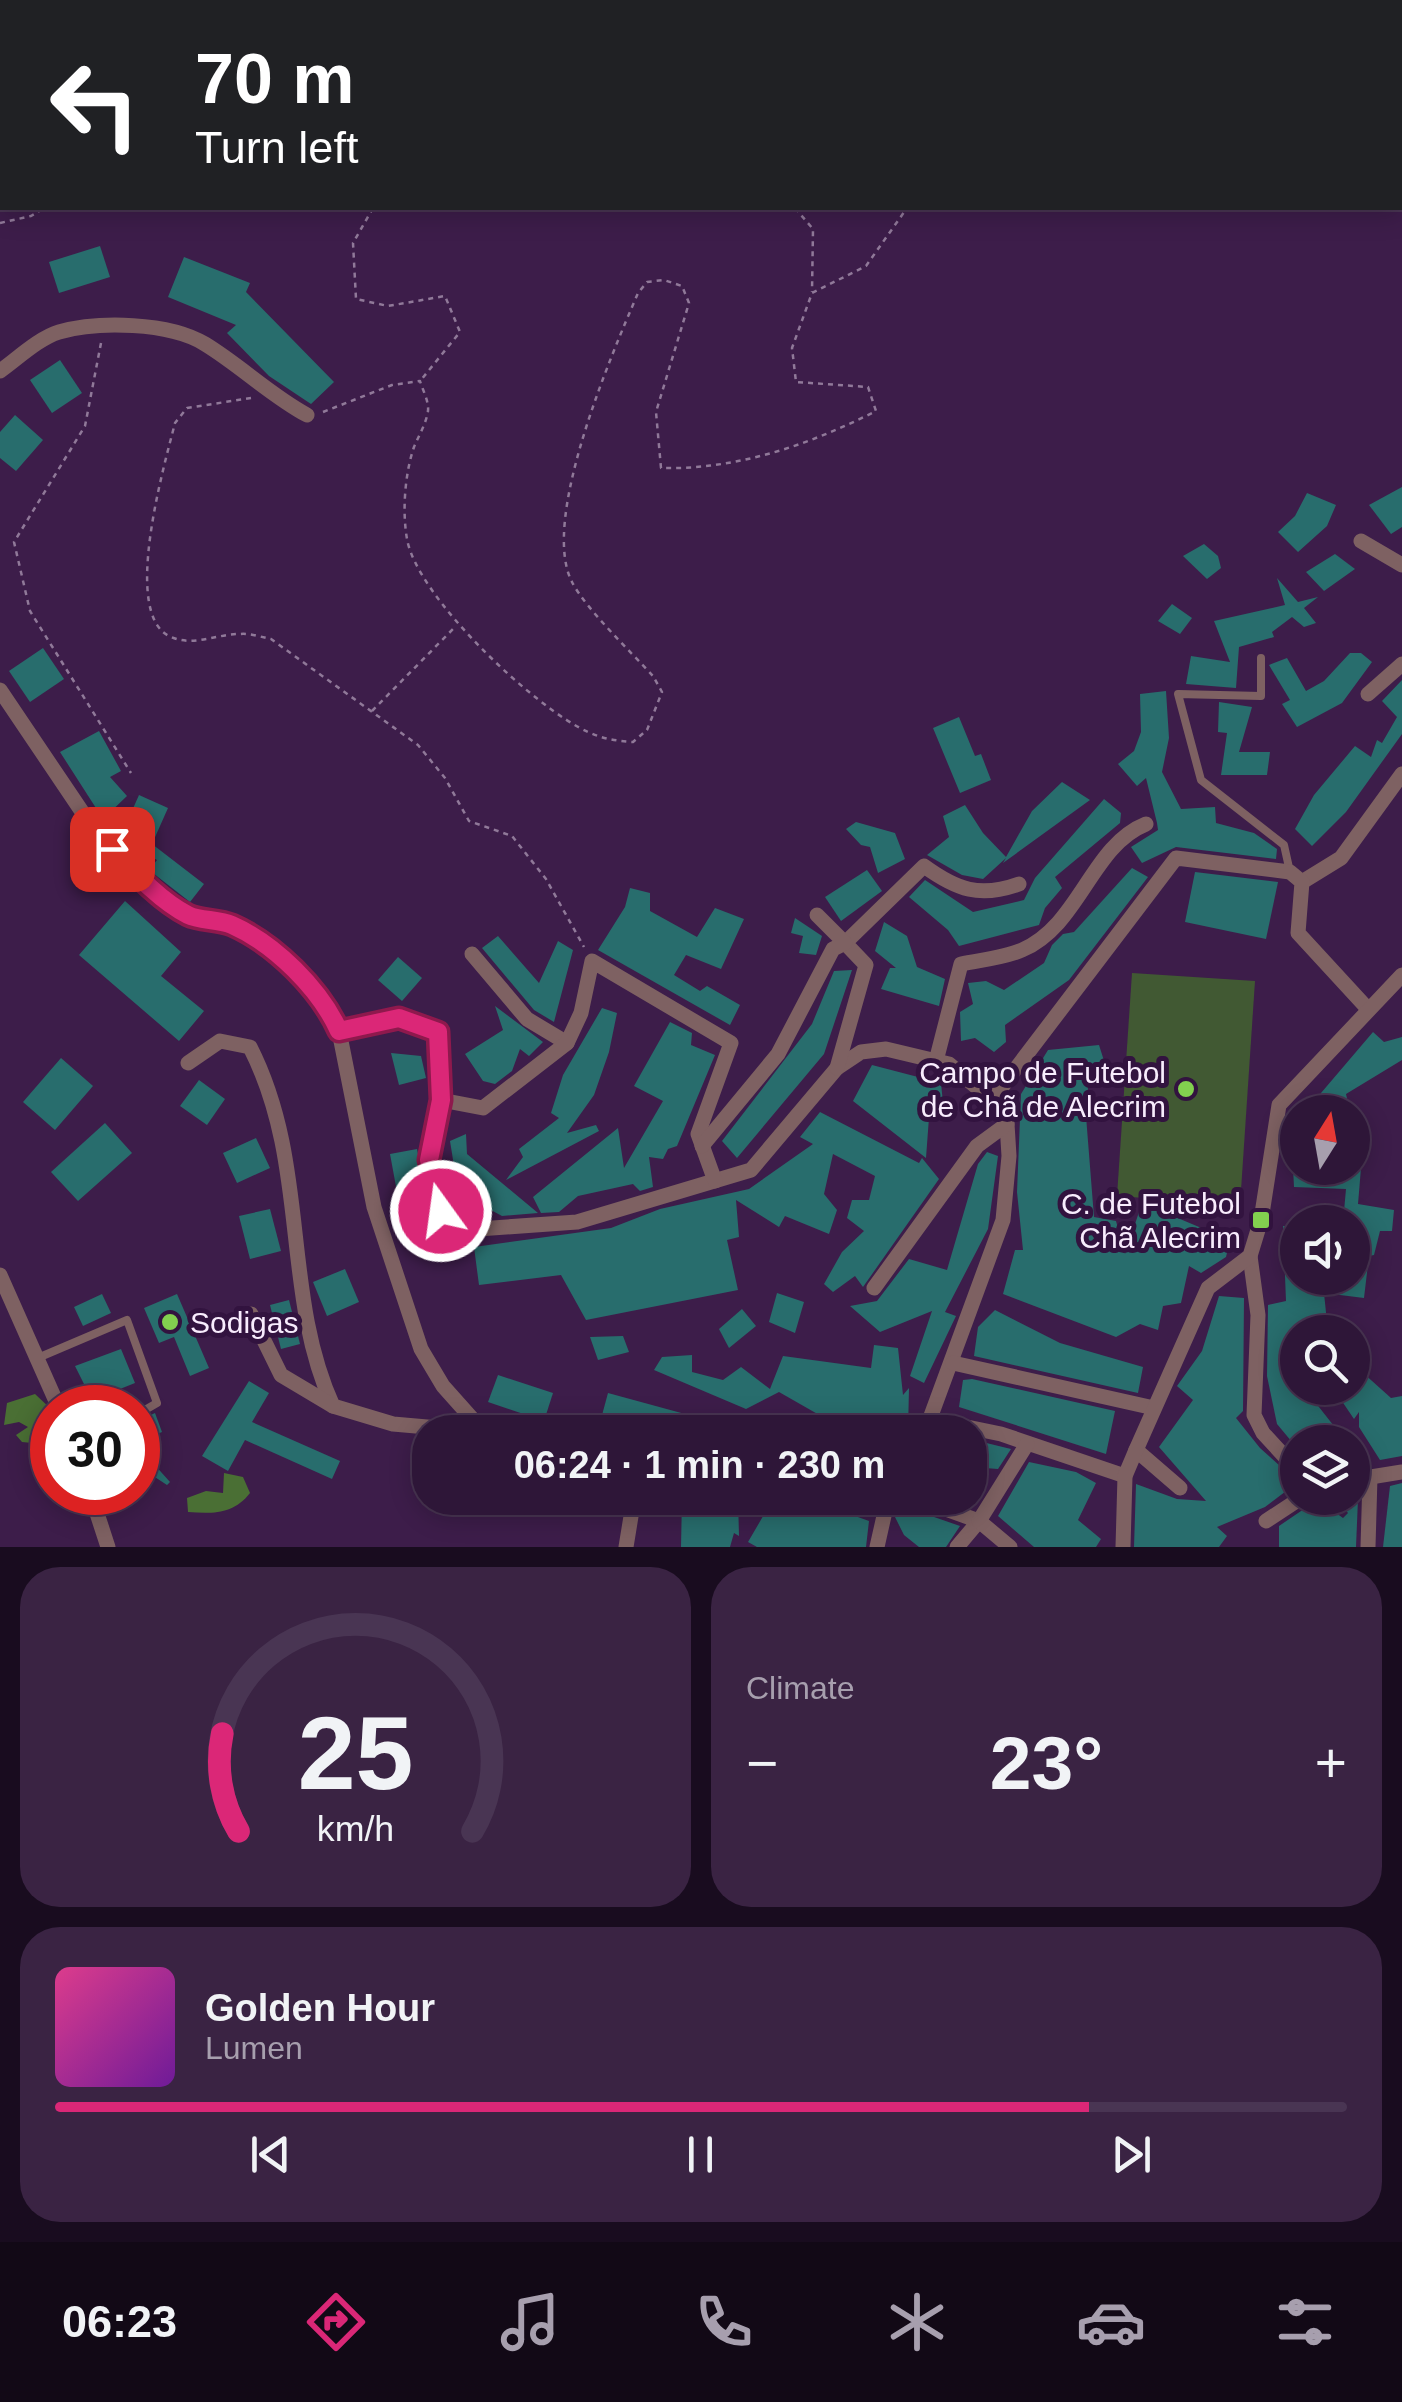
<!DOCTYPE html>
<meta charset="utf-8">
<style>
:root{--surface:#2e1638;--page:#3a2343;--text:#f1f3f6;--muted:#a79fae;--line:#493553;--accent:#db2777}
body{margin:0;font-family:Arial,sans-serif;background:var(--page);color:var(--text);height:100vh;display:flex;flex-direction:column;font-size:38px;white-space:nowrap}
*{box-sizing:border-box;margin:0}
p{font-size:32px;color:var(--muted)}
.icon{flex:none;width:55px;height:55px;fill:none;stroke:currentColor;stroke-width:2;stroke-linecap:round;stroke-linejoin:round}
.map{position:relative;height:1547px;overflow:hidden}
.panel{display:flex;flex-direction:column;gap:20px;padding:20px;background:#190c1f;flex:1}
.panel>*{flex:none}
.guide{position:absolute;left:0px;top:0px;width:1402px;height:210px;box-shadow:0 5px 25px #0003,0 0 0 2px var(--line);background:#202124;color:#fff;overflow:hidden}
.needle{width:65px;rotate:11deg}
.controls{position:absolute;left:1280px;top:1095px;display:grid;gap:20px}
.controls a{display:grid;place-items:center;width:90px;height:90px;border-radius:50%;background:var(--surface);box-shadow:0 5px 25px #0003,0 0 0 2px var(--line);font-size:50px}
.speed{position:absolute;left:30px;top:1385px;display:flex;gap:20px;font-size:50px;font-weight:700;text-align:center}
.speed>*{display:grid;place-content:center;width:130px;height:130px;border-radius:50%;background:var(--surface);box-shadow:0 5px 25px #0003,0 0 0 2px var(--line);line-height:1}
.speed .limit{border:15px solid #d22;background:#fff;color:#111}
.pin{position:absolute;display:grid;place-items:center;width:85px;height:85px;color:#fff;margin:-42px;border-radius:20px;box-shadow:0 5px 15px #0006}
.me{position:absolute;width:110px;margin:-55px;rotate:346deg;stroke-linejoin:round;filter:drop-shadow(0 0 8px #0008)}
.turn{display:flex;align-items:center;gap:35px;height:210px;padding:0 30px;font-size:45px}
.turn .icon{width:130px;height:130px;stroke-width:2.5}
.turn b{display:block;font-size:70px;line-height:85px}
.big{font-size:75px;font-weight:600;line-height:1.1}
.panel .tile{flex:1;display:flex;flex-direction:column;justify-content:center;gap:15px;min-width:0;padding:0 35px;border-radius:40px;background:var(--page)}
.panel .dial{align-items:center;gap:0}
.dial svg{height:260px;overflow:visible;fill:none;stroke:var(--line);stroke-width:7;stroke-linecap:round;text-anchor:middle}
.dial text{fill:var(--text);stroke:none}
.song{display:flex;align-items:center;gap:30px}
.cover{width:120px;height:120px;border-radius:15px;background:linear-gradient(135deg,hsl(330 70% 55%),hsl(280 70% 35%))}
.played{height:10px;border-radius:5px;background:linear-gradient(90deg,var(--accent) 80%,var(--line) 80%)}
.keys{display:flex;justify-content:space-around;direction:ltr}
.heat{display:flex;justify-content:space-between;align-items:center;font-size:55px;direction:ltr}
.panel .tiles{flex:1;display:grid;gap:20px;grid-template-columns:1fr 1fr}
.tile:last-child{grid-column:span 2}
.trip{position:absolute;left:412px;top:1415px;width:575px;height:100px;border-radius:40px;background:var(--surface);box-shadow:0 5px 25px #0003,0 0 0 2px var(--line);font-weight:600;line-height:100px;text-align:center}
.tab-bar{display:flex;height:160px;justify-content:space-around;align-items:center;background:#120916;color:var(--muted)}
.tab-bar .icon{width:70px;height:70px}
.tab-bar .selected{color:var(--accent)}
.tab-bar b{font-size:45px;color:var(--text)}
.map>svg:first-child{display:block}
.green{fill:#415933}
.forest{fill:#4a6f34}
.building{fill:#286d6d}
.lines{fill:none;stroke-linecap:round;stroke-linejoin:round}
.path{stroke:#907999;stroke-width:2.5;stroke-dasharray:5 5;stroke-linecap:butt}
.service{stroke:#7e6162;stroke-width:8}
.minor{stroke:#7e6162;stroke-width:15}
.route-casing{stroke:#8e194d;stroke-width:25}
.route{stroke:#db2777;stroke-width:18}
.poi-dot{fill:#82d04f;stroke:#32133f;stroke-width:4}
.labels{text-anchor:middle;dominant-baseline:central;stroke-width:10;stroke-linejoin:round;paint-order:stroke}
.poi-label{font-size:30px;fill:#f8ecfd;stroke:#32133f;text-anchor:end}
</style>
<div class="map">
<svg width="1402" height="1547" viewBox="0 0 1402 1547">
<rect width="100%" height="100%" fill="#3d1d4a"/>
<polygon class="green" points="1132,973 1255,981 1240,1205 1117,1196"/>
<g class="forest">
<polygon points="35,1394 52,1410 52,1445 22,1442 16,1435 28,1427 19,1422 4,1425 7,1403"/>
<path d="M224 1473 243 1477 250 1493C234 1514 213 1514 188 1512L187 1498 206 1491 223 1493Z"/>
</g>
<g class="building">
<polygon points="100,246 110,277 59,293 49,262"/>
<polygon points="184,257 250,283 246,292 334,382 311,404 269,376 227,333 236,325 168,297"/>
<polygon points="60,360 82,393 52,413 30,380"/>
<polygon points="15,415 43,440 16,471 0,458 0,432"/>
<polygon points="1402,487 1402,527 1391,534 1369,505"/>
<polygon points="1307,493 1336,505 1327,526 1298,552 1278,532 1295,516"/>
<polygon points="1204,544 1218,556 1221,568 1207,579 1183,556"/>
<polygon points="1335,554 1355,569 1324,591 1306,572"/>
<polygon points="1277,578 1298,602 1318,597 1304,608 1316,623 1304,627 1292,617 1272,632 1274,637 1239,647 1236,688 1186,684 1191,656 1230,662 1214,621 1285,605"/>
<polygon points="1172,604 1192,618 1180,634 1158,621"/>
<polygon points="43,648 64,679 30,702 9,671"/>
<polygon points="1350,653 1361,653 1372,662 1342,703 1297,727 1282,704 1290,700 1269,665 1287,658 1306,691 1324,681"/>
<polygon points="1402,680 1402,734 1346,812 1312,846 1295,829 1314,795 1355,746 1371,757 1377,740 1382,743 1397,717 1382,701"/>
<polygon points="1166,691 1169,738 1162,772 1181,809 1215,807 1216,823 1254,833 1277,849 1276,859 1176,847 1142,863 1131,847 1158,830 1157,823 1146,778 1137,786 1118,764 1134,751 1141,732 1140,694"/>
<polygon points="1219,702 1252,707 1239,752 1270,752 1267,775 1221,775 1227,733 1218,732"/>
<polygon points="959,717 975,756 981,754 991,780 960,793 933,728"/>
<polygon points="99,731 121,771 110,777 127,796 103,819 60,752"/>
<polygon points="1062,782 1090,800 1003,863 1006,858 983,879 962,875 927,855 949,837 943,816 965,805 983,833 1006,857 1032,811"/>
<polygon points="139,795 168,808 152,844 204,884 190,902 149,870 157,860 119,840"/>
<polygon points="1104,799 1121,813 1120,823 1055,877 1062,888 1045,908 1039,925 959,946 948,930 909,897 925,880 973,912 1024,900 1035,878"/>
<polygon points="856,822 895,833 905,859 878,873 870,847 861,845 846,829"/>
<polygon points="1132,868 1148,877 1069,980 1005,1025 1006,1042 994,1052 975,1038 961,1041 960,1012 973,1004 968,983 986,981 1004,990 1044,963 1052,945 1063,934 1074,932"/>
<polygon points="867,870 882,891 841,921 825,897"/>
<polygon points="1195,872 1278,882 1266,939 1185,922"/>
<polygon points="630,888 650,893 650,911 697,937 715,908 744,919 721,969 686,955 674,975 700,991 707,986 740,1005 730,1025 598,950 625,907"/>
<polygon points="125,901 181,952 161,976 204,1011 179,1041 79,955"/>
<polygon points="795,918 822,936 816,955 799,953 803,936 791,933"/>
<polygon points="884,922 907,936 917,967 945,979 939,1006 881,989 890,968 896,968 875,951"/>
<polygon points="498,936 539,983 558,941 573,950 554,1022 534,1010 482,948"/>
<polygon points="398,957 422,978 402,1001 378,980"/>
<polygon points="852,970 824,1054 737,1158 722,1141 812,1024 834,971"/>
<polygon points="495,1006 543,1042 529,1056 520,1049 512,1071 495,1084 483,1081 465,1054 503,1030"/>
<polygon points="602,1008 617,1013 609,1052 594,1095 567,1133 596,1125 599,1131 506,1180 523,1157 519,1149 559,1118 551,1113 563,1075"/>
<polygon points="670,1022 692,1033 691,1045 715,1055 677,1146 668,1149 663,1159 649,1157 653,1187 640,1191 633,1184 578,1196 559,1212 541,1213 533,1197 618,1128 624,1168 663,1101 634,1086"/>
<polygon points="1373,1032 1384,1042 1402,1037 1402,1060 1346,1094 1350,1112 1318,1112 1321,1093"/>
<polygon points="1099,1045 1106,1067 1088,1087 1086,1116 1094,1217 1116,1221 1125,1254 1142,1203 1230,1240 1226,1257 1201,1273 1189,1266 1181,1303 1163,1306 1158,1330 1140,1324 1116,1337 1003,1294 1015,1250 1023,1250 1017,1192 1021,1094 1048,1050"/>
<polygon points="391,1053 421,1056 426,1078 399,1085"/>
<polygon points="61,1058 93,1086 55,1130 23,1102"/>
<polygon points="872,1065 941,1083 943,1103 930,1104 926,1158 853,1101"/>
<polygon points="199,1080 225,1099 207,1125 180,1106"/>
<polygon points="820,1112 919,1163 922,1158 939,1179 863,1287 855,1276 833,1292 824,1284 842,1252 864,1231 847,1218 852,1200 869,1200 875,1176 833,1154 824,1194 837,1210 829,1234 785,1216 779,1227 736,1200 739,1237 727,1240 738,1290 586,1320 561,1275 479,1285 474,1247 611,1228 660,1209 749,1189 813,1144 800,1137"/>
<polygon points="105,1123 132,1153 78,1201 51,1172"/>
<polygon points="466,1134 467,1154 538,1213 502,1216 461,1194 467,1178 454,1166 450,1141"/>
<polygon points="256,1138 270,1168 237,1183 223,1153"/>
<polygon points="417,1149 432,1225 449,1238 411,1247 398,1232 404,1230 390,1154"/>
<polygon points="987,1152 998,1156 988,1229 945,1312 956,1316 924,1383 910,1376 932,1311 880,1332 850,1306 877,1301 909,1259 947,1270 978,1164"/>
<polygon points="1293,1168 1361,1168 1358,1204 1394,1210 1392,1231 1380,1231 1374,1255 1369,1256 1364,1298 1324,1293 1328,1332 1298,1332 1298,1388 1304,1388 1341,1435 1334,1442 1292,1442 1277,1424 1267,1376 1268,1305 1286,1301 1283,1226 1298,1226 1298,1278 1352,1278 1352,1222 1343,1222 1346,1189 1294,1187"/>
<polygon points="270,1209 281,1251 250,1259 239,1216"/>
<polygon points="345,1269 359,1302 327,1316 313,1282"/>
<polygon points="777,1293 804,1302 795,1333 769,1322"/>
<polygon points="102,1294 111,1313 83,1326 74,1307"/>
<polygon points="177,1294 209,1368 190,1376 174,1337 159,1343 144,1308"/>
<polygon points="1219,1296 1244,1298 1243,1411 1236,1418 1260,1448 1298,1482 1265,1507 1217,1527 1227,1536 1219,1547 1134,1547 1136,1484 1177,1499 1206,1501 1159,1447 1193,1400 1177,1386 1202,1351"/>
<polygon points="289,1300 300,1344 281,1349 270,1305"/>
<polygon points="742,1309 756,1326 729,1348 719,1329"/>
<polygon points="995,1310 1060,1343 1143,1367 1138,1393 974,1356 978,1327"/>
<polygon points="623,1336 629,1352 598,1360 590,1337"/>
<polygon points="874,1345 898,1348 903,1395 909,1388 908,1432 849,1432 779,1392 746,1409 654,1370 662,1357 692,1355 692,1372 723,1380 741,1367 770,1389 783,1356 871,1368"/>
<polygon points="121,1349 135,1383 110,1393 114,1401 96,1408 75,1366"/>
<polygon points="1352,1363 1391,1398 1402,1396 1402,1456 1380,1460 1359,1427 1359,1412 1354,1419 1333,1388 1352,1388"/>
<polygon points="498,1375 553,1393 544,1421 488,1402"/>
<polygon points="972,1379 1115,1411 1106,1454 959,1407 963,1380"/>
<polygon points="249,1381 269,1393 252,1422 340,1461 332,1479 245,1440 228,1471 202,1456"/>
<polygon points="608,1393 718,1423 698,1432 598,1430"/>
<polygon points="155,1413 162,1432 150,1437 154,1449 144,1453 170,1482 167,1485 138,1466 138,1421"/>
<polygon points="970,1439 1011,1449 998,1469 985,1468 971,1506 947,1498 970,1498"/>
<polygon points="1029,1462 1076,1472 1096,1483 1078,1520 1101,1539 1096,1547 1034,1547 998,1516"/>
<polygon points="1402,1483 1402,1547 1383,1547 1390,1486"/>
<polygon points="682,1498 738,1498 739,1536 734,1533 730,1547 681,1547"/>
<polygon points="766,1498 805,1498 869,1521 866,1547 757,1547 748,1542 769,1506"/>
<polygon points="899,1498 911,1509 960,1526 946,1547 919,1547 904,1535 895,1517"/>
<polygon points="1337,1499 1358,1499 1356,1547 1279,1547 1279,1526 1304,1509 1336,1513 1343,1518 1348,1513"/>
</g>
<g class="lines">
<g class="path">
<polyline points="0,0 2,0"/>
<polyline points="55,0 66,2"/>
<polyline points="394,0 395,2"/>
<polyline points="605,0 607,2"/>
<polyline points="237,2 247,0"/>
<polyline points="1211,2 1213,0"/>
<polyline points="0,55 2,55"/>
<polyline points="0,113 2,112"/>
<polyline points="373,208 353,243 356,299 388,306 445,296 460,332 421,380"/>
<polyline points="795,208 813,229 812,292"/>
<polyline points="0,223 31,216 44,208"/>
<polyline points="101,343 85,426 14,542 30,611 131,773"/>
<path d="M251 398 187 408 175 423C165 463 120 616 171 637 194 647 216 634 240 634 250 633 261 637 271 639L418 745 445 778 469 821 512 836 546 879 584 947"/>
<path d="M323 412 392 385 420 381C423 391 429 401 428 411 426 424 419 435 414 447 405 473 402 511 407 539 417 597 535 708 588 732 603 739 617 741 633 742L647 730 662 692 653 676C632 653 585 608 572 582 540 520 611 356 638 293L647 282 664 280 682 286 689 303 656 412 661 468C736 470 809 445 876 411L868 387 796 382 792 348 812 293 866 266 907 208"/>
<polyline points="372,711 454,628"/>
</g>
<g class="service">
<polyline points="1261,658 1261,696 1178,694 1201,780 1284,845 1290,872"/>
<polyline points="40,1357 127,1320 157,1403 138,1414"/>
</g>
<g class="minor">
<path d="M0 371C17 359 39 338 59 332 98 321 169 322 205 344 241 366 270 395 307 415"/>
<polyline points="1361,541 1402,565"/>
<polyline points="0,690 93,828 131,870 189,916 213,918 238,927 301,975 325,1000 339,1031 374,1207 421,1349 443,1386 484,1432"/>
<polyline points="1368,694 1402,664"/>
<polyline points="1302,882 1341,858 1402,774"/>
<polyline points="472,954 527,1019 567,1043"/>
<path d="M339 1031 399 1018 437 1032C440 1055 444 1079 441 1103 433 1157 415 1190 464 1230L577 1222 751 1170 837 1068 861 1052 886 1049 949 1064 992 1100 1007 1124 1009 1156 1003 1220 925 1432"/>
<path d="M936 1061 961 964C980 960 1004 958 1022 950 1080 925 1091 846 1146 824"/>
<path d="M188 1063 220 1041 250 1047C310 1165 281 1292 333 1406L393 1424 484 1432"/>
<path d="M837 1068 866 965 845 943 924 866C957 890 980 898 1019 884"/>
<polyline points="441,1100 483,1108 567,1043 581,1013 592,961 731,1043 698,1134 715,1181"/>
<polyline points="992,1100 1176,858 1290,872 1302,882 1298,933 1367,1008"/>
<polyline points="702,1146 778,1054 833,949 845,943 817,915"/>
<polyline points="1250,1256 1258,1315 1254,1415 1263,1433 1298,1471"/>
<polyline points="0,1275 59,1408"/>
<polyline points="874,1288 977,1146 1007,1124"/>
<polyline points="251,1314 281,1375 333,1406"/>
<polyline points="953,1363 1154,1408"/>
<polyline points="933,1420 1001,1434 1125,1476"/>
<polyline points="1136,1450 1180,1488"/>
<polyline points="1352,1480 1402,1472"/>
<polyline points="90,1492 108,1547"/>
<polyline points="915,1498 979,1521 957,1547"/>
<polyline points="1266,1521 1301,1498"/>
<polyline points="626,1547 634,1498"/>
<polyline points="877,1547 888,1498"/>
<polyline points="1010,1547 979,1521 1027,1444"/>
<polyline points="1123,1547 1125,1476 1136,1450 1208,1288 1250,1256 1261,1220 1279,1105 1402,975"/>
<polyline points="1368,1547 1370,1477"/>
</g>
</g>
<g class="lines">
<defs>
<path id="route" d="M112 849C133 871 160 901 188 915 200 921 218 919 232 925 275 944 320 989 339 1031L399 1018 438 1032 441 1100 429 1160 441 1211"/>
</defs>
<use href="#route" class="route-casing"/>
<use href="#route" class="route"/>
</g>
<g class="poi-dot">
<circle cx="1186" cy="1089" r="10"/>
<rect x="1251" y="1210" width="20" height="20" rx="5"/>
<circle cx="170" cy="1322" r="10"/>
</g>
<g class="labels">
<g class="poi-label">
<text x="1166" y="1072">Campo de Futebol<tspan x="1166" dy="34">de Chã de Alecrim</tspan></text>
<text x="1241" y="1203">C. de Futebol<tspan x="1241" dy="34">Chã Alecrim</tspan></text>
<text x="190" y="1322" text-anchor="start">Sodigas</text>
</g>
</g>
</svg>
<div class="controls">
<a><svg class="needle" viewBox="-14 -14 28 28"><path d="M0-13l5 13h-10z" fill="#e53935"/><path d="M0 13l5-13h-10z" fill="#a79fae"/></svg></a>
<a><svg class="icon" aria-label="sound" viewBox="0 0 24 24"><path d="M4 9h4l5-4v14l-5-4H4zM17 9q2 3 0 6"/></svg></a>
<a><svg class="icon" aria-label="search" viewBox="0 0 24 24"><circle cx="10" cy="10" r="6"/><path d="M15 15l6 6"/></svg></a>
<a><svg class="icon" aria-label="layers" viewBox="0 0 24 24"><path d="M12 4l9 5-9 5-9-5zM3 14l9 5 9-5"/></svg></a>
</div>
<div class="speed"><div class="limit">30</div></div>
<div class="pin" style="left:112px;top:849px;background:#d93025"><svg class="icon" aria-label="arrive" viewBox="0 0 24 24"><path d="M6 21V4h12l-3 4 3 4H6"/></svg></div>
<svg class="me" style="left:441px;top:1211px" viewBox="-20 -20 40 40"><circle r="17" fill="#db2777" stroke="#fff" stroke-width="3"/><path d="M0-11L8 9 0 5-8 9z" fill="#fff"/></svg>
<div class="trip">06:24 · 1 min · 230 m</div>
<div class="guide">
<div class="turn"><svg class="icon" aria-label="left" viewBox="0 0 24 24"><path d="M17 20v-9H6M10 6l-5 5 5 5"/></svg><div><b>70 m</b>Turn left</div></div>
</div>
</div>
<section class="panel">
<div class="tiles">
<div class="tile dial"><svg viewBox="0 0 100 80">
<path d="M14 69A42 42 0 1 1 86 69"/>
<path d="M14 69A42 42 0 0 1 9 39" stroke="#db2777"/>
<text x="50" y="56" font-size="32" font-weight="700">25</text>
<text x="50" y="72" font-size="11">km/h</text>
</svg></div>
<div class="tile"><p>Climate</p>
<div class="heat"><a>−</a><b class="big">23°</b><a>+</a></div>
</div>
<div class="tile">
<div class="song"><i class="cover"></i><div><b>Golden Hour</b><p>Lumen</p></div></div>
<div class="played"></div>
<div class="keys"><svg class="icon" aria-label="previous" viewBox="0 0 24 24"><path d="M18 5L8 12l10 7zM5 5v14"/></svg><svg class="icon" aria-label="pause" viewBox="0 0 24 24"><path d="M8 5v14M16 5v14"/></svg><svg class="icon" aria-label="next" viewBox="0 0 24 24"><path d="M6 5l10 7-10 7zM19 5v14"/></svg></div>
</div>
</div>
</section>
<nav class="tab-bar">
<b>06:23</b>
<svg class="icon selected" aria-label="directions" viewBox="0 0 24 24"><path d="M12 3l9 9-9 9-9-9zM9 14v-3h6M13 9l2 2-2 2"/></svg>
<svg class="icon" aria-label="music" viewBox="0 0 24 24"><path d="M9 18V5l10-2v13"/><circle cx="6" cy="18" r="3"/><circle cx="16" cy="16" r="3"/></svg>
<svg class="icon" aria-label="phone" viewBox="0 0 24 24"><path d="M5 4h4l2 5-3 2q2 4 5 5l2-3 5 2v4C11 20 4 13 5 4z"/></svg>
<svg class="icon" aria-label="climate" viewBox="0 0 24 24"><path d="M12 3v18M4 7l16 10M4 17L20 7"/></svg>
<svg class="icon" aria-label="car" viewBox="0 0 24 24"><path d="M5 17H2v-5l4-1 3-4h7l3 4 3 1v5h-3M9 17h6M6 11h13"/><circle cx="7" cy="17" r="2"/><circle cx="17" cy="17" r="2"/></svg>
<svg class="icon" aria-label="filters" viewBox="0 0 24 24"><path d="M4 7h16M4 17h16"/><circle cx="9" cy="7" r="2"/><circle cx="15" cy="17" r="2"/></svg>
</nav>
